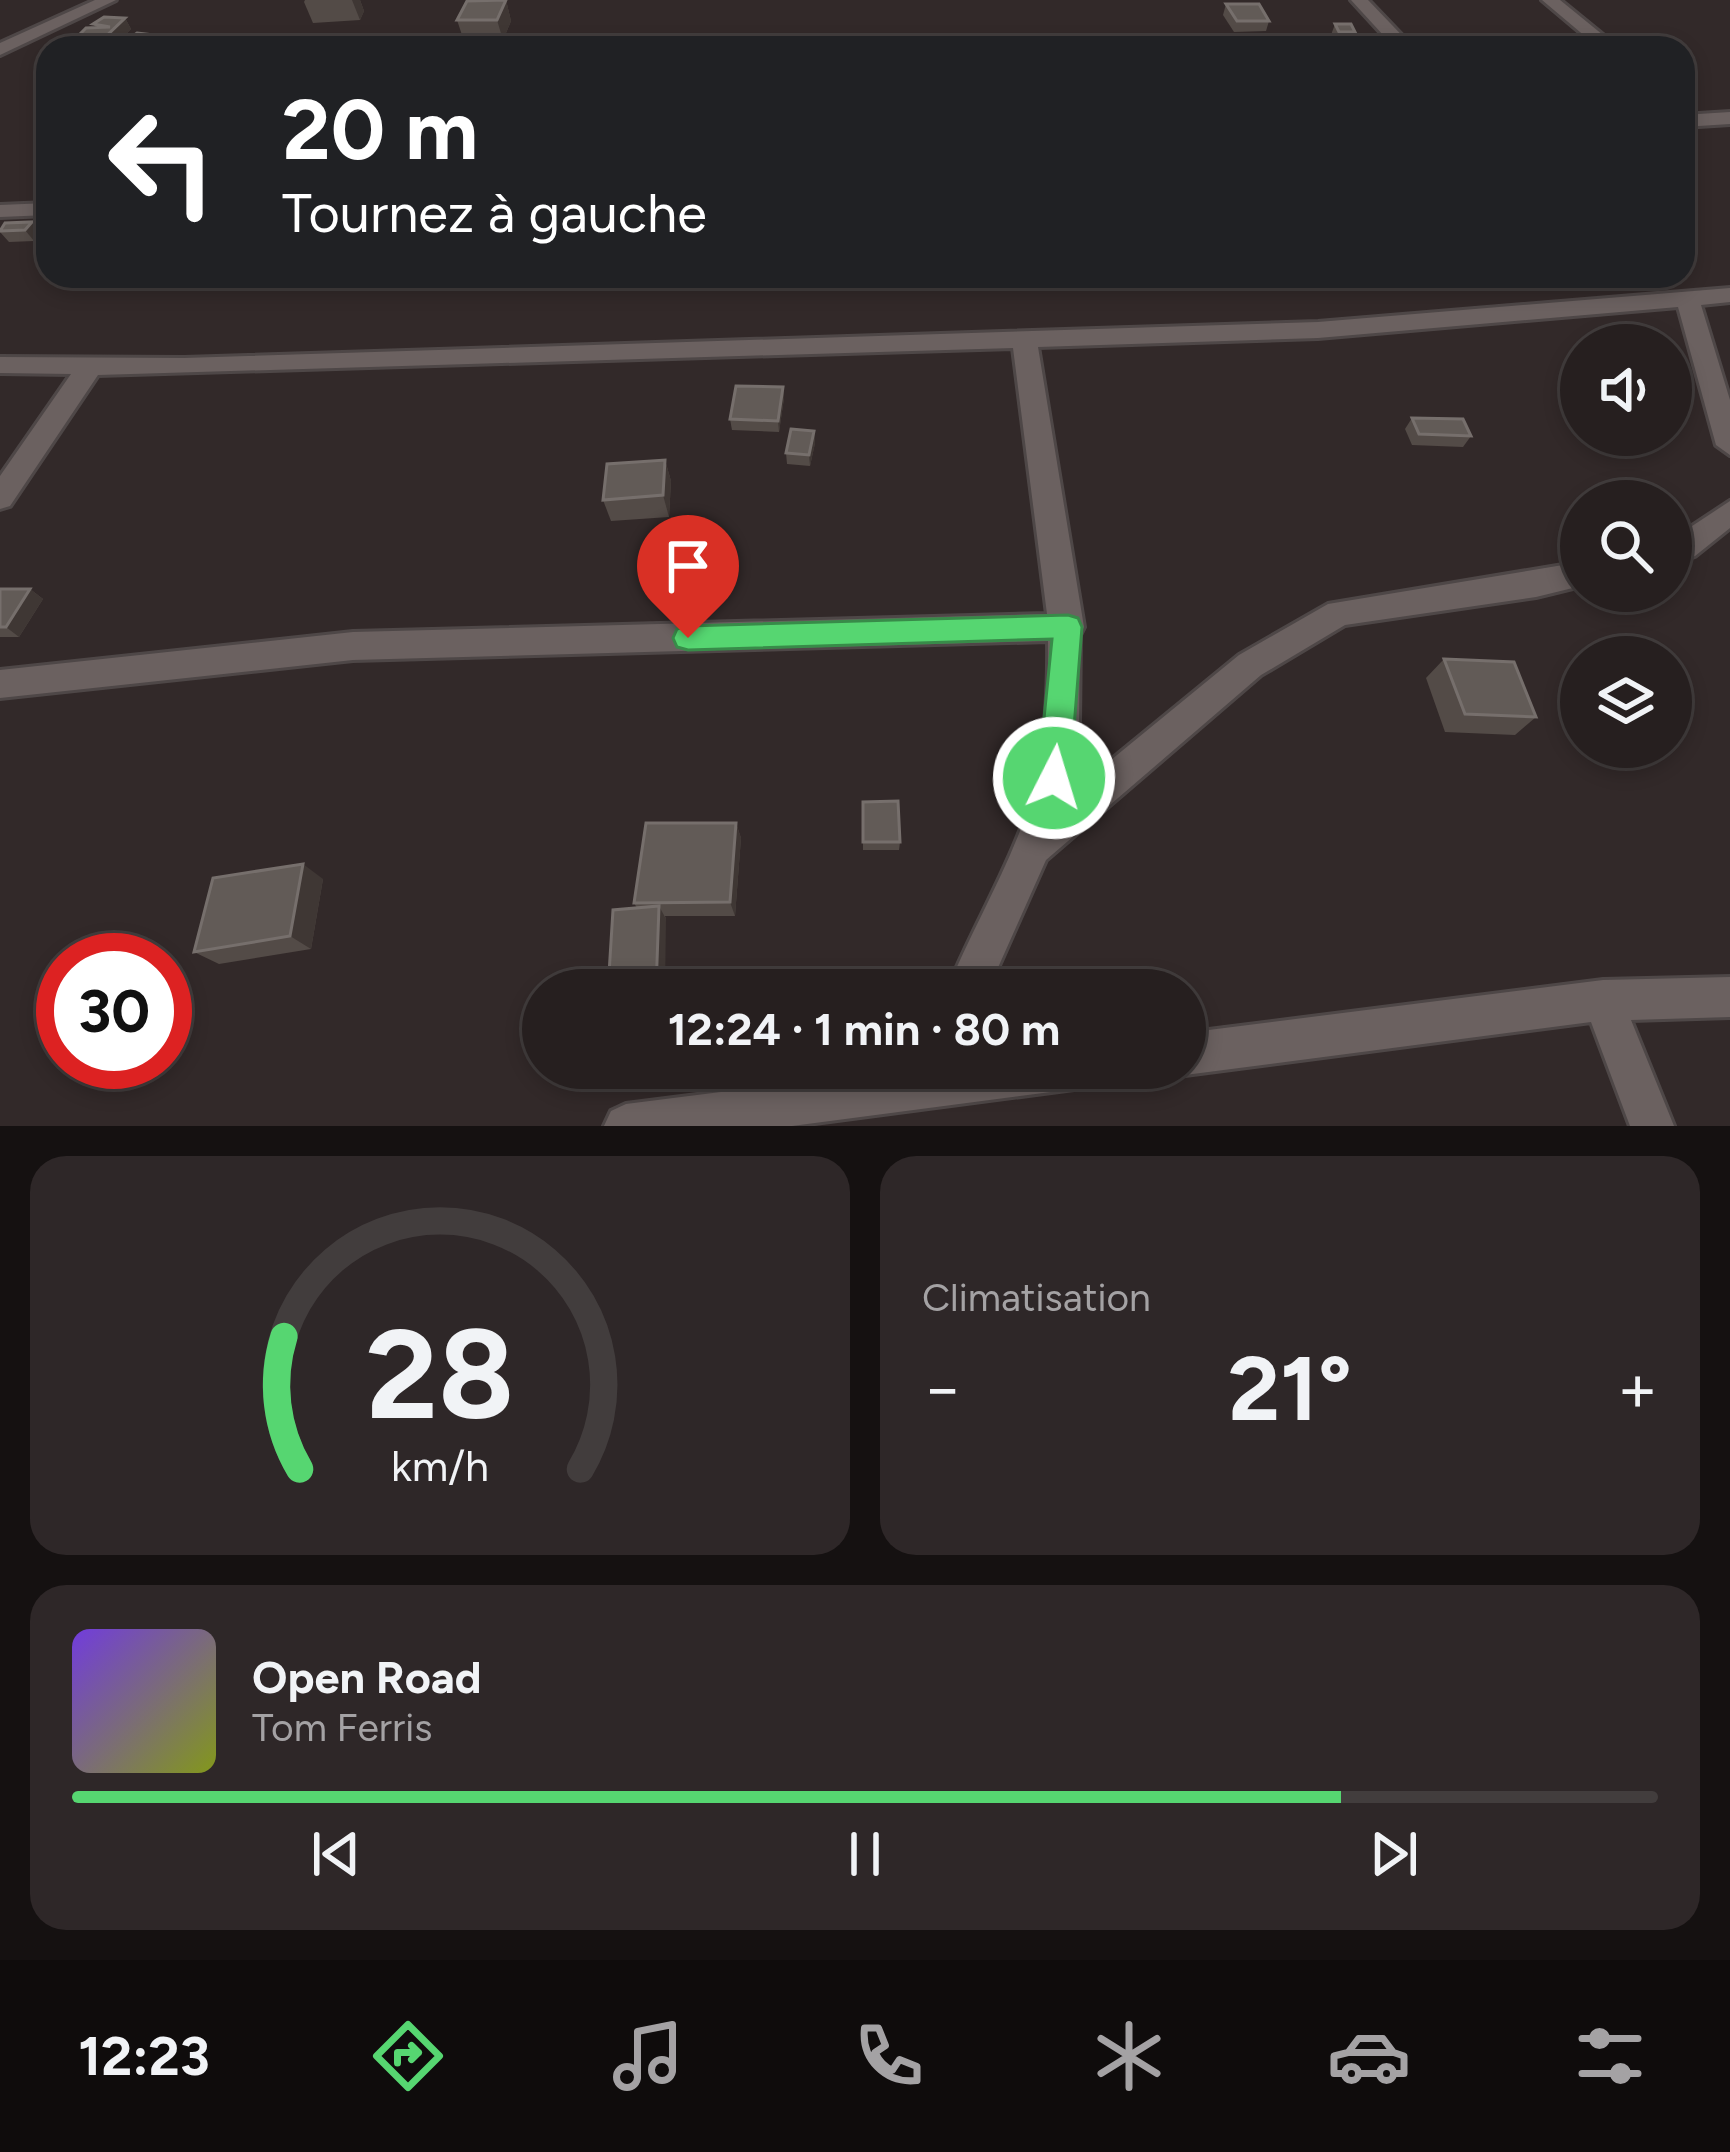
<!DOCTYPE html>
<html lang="fr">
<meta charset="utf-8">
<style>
:root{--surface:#261f1f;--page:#2e2728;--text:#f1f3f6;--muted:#a4a2a4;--line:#423d3d;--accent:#56d671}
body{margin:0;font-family:Figtree,sans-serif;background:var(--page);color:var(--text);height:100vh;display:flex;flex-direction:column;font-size:45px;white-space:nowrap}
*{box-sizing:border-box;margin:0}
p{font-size:39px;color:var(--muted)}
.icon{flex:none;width:66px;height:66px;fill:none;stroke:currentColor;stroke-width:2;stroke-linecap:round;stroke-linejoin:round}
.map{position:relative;height:1126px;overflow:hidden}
.drawer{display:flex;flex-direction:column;gap:30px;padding:30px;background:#151111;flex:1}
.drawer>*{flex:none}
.hud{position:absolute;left:36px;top:36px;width:1659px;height:252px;border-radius:36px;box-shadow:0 6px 18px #0003,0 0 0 3px var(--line);background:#202124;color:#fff;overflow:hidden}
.buttons{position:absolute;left:1560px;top:324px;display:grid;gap:24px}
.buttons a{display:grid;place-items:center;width:132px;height:132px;border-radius:50%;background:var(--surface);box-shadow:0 6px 18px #0003,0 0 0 3px var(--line);font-size:60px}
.speed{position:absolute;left:36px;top:933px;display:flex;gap:24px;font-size:60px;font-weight:700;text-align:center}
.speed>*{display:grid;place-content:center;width:156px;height:156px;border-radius:50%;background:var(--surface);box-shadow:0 6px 18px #0003,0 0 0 3px var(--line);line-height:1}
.speed .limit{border:18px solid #d22;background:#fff;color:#111}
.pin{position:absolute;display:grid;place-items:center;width:102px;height:102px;color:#fff;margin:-123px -51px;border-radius:50% 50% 50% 0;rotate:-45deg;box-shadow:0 0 12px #0007}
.pin .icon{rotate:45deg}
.me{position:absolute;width:132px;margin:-66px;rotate:5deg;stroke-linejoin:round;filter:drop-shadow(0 0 9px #0008)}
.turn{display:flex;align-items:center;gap:42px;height:252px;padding:0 48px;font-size:54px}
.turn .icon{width:156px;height:156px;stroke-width:2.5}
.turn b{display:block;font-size:84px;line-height:102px}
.big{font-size:90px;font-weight:700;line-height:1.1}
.drawer .widget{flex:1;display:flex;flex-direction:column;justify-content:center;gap:18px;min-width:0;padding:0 42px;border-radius:36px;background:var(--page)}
.drawer .dial{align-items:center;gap:0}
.dial svg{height:312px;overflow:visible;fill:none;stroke:var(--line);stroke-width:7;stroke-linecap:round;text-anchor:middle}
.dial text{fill:var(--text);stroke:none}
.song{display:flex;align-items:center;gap:36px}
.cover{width:144px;height:144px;border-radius:18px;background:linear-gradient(135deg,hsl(260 70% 55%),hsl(70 70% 35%))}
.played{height:12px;border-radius:6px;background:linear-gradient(90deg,var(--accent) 80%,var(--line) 80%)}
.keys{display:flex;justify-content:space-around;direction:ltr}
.heat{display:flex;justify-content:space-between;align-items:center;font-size:66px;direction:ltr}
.drawer .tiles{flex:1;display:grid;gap:30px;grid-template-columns:1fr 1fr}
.widget:last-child{grid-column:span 2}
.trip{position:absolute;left:522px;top:969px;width:684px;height:120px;border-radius:60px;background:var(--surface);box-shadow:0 6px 18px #0003,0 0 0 3px var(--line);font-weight:700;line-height:120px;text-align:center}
.tab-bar{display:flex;height:192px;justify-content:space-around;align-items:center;background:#0f0c0c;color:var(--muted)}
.tab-bar .icon{width:84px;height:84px}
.tab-bar .selected{color:var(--accent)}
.tab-bar b{font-size:54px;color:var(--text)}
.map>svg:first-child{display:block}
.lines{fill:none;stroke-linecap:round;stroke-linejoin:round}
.minor-casing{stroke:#4e4747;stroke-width:6}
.minor{fill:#6b6160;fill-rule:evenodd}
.wall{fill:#534b47}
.shaded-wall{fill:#3f3734}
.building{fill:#625b57;stroke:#766f6c;stroke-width:3}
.route{fill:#56d671;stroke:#388b49;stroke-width:3}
</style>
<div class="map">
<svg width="1730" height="1126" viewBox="0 0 1730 1126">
<rect width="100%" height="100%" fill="#322929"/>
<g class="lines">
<defs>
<g id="minor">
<polygon points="95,0 116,0 0,55 0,43"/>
<polygon points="1351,0 1368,0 1414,48 1395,48"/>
<polygon points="1542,0 1560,0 1619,48 1599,48"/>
<polygon points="1730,112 1730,124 1683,127 1683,115"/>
<polygon points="48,203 48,215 0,217 0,205"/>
<path d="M1730 288V302L1701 305 1730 400V455L1716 445 1678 307 1318 338 1038 347 1084 627 1080 635 1079 722 1067 796 1239 655 1328 604 1581 562V586L1536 597 1345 625 1261 675 1046 860 988 990H947C969 936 999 885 1020 831 1044 772 1049 704 1048 641L353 660 0 698V670L353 632 1047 614 1013 348 98 375 10 506 0 509V476L71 374 0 373V357L184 358 1318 322Z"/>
<polygon points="1730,501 1730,528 1695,556 1671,564 1671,540"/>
<polygon points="1730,977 1730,1017 1631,1020 1674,1126 1630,1126 1591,1022 1185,1075 1170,1068 1185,1068 1185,1033 1603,980"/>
<polygon points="909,1068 1095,1068 1089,1083 1074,1089 792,1126 604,1126 611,1111 626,1104"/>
</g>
</defs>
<use href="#minor" class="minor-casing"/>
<use href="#minor" class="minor"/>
</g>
<g class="wall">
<polygon points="305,0 360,0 364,11 360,20 313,23 304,2"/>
<polygon points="506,0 511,21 503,40 464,41 457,20"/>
<polygon points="1226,4 1269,21 1266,31 1234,32 1223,15"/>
<polygon points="125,18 131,29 112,48 76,48 72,42 96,28 93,24"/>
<polygon points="1335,24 1355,32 1351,42 1335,42 1331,35"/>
<polygon points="154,35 160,46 157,48 130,48 126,41"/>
<polygon points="1305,35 1332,43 1330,48 1302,48"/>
<polygon points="32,222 41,233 34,241 9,242 0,232 0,229"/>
<polygon points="169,276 226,276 224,279 173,282"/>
<polygon points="1412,276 1451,276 1445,286 1418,286"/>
<polygon points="1581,355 1581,398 1563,377"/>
<polygon points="783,387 784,398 779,432 732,430 730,419"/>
<polygon points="1412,418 1471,436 1463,447 1412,445 1405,429"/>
<polygon points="814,431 815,443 810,466 787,464 786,453"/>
<polygon points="665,460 671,481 669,517 611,521 603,500"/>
<polygon points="0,589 30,589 43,599 19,637 0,637"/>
<polygon points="1444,659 1536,717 1515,735 1445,732 1426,678"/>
<polygon points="863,802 900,842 899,850 863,850"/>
<polygon points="736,823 741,838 735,916 665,916 666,919 637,908 634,903"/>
<polygon points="323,879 311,949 219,964 194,952"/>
</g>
<g class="shaded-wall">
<polygon points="352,0 360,0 364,11 360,20"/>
<polygon points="506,0 511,21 503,40 497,20"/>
<polygon points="125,18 131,29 112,48 106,48 101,41"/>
<polygon points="154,35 160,46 157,48 145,48 142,43"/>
<polygon points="32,222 41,233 34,241 25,230"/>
<polygon points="783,387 784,398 779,432 778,421"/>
<polygon points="814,431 815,443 810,466 809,455"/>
<polygon points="665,460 671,481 669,517 663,495"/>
<polygon points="30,589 43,599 19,637 6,627"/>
<polygon points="736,823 741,838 735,916 730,902"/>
<polygon points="303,864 323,879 311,949 290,936"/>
<polygon points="659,906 666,919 665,990 656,990"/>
</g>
<g class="building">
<polygon points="506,0 497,20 457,20 467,1"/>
<polygon points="1226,4 1259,4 1269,21 1237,21"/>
<polygon points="104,17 125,18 101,41 72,42 86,28 110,27 93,24"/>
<polygon points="1335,24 1351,24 1355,32 1339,32"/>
<polygon points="137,33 154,35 142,43 126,41"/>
<polygon points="1305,35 1329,36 1332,43 1308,42"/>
<polygon points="32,222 25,230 0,231 5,223"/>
<polygon points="736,386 783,387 778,421 730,419"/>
<polygon points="1412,418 1463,419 1471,436 1419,434"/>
<polygon points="791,429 814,431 809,455 786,453"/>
<polygon points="665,460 663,495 603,500 607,464"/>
<polygon points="0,589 30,589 6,627 0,627"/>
<polygon points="1444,659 1514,662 1536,717 1465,714"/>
<polygon points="898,801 900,842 863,842 863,802"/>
<polygon points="646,823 736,823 730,902 634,903"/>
<polygon points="303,864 290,936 194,952 213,878"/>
<polygon points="659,906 656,990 608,990 613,910"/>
</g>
<polygon class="route" points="1068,615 1078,618 1082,627 1070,778 1065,788 1054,793 1043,788 1038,778 1052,639 688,650 677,647 673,638 677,629 688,626"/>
</svg>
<div class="buttons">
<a><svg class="icon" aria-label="sound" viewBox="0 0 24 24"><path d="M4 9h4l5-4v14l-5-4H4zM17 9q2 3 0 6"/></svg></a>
<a><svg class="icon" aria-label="search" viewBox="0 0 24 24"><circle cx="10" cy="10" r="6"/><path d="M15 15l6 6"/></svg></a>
<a><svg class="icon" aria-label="layers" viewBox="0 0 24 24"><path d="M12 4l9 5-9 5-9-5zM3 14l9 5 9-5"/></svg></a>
</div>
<div class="speed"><div class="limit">30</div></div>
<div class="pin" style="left:688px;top:638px;background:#d93025"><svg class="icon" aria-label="arrive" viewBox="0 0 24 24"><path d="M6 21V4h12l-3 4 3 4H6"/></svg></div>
<svg class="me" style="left:1054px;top:778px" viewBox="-20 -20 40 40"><circle r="17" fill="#56d671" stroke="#fff" stroke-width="3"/><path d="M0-11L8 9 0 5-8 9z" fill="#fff"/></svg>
<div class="trip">12:24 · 1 min · 80 m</div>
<div class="hud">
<div class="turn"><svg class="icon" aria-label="left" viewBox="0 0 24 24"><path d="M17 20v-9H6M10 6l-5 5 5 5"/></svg><div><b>20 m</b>Tournez à gauche</div></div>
</div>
</div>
<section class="drawer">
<div class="tiles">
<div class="widget dial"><svg viewBox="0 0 100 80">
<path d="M14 69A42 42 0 1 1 86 69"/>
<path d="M14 69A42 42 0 0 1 10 35" stroke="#56d671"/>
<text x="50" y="56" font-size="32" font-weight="700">28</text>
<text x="50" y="72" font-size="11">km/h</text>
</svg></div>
<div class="widget"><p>Climatisation</p>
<div class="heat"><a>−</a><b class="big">21°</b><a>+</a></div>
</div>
<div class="widget">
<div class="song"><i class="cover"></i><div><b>Open Road</b><p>Tom Ferris</p></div></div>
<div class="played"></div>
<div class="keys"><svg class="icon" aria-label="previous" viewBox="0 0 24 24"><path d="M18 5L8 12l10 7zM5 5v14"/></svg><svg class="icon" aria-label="pause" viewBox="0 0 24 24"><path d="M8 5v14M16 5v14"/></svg><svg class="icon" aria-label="next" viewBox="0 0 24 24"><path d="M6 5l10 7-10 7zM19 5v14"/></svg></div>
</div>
</div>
</section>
<nav class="tab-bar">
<b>12:23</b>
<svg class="icon selected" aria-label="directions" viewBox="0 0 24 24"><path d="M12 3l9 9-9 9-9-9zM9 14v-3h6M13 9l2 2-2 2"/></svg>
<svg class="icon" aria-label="music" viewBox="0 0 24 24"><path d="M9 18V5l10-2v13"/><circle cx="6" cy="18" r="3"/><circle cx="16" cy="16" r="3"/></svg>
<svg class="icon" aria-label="phone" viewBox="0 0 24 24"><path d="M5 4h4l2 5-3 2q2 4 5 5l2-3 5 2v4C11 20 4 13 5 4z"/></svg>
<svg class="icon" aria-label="climate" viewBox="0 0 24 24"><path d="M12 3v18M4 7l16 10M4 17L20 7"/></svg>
<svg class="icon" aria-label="car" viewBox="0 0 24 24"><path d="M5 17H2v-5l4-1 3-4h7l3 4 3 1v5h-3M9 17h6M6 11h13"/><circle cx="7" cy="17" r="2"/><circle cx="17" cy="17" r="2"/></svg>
<svg class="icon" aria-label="filters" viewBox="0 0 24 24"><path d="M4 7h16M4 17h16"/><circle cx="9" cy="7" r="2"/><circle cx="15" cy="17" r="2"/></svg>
</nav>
